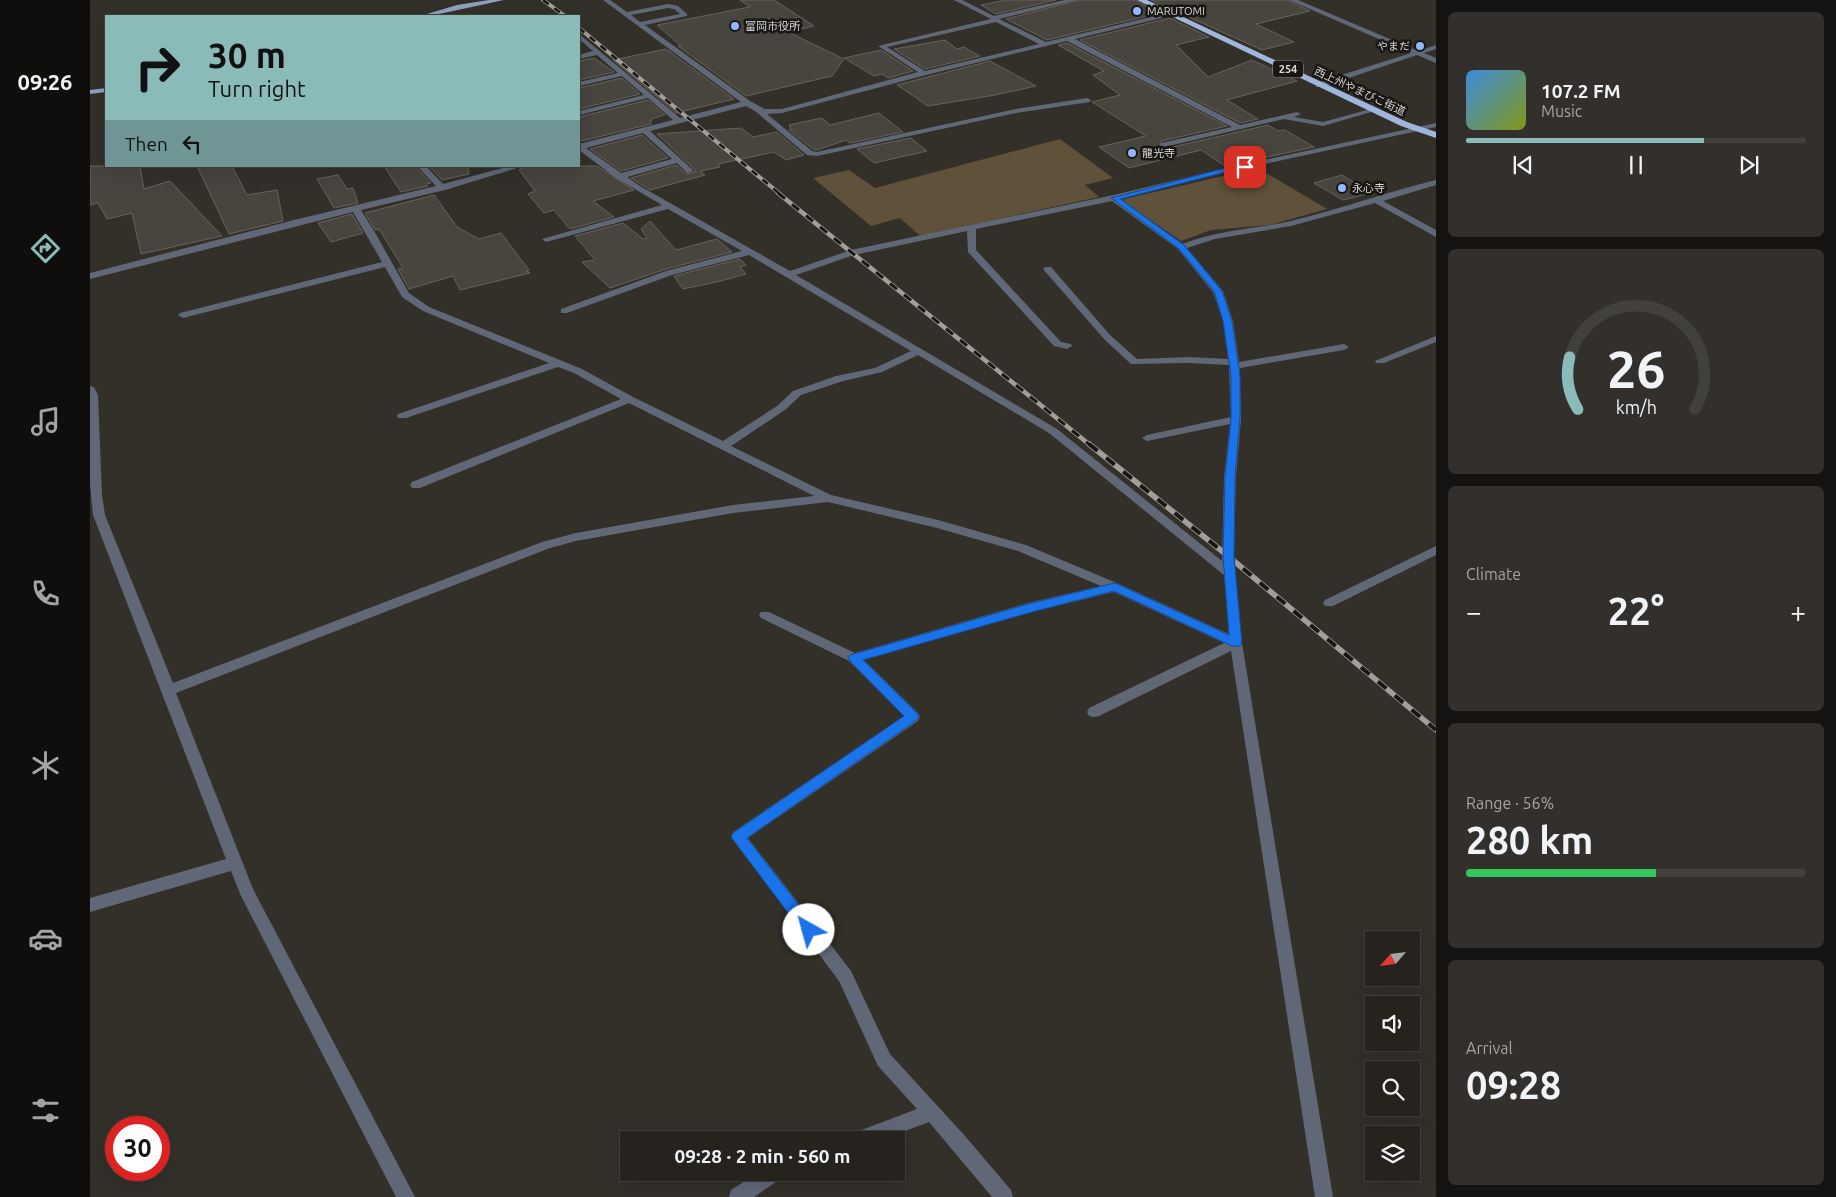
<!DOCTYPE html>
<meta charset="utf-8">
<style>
:root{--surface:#26231f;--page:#322f2c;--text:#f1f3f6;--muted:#a4a4a4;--line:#42403d;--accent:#8bbbb9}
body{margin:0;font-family:Ubuntu,"Noto Sans JP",sans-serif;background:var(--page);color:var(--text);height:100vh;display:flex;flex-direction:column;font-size:19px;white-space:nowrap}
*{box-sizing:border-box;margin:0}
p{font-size:16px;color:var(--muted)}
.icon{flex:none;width:28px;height:28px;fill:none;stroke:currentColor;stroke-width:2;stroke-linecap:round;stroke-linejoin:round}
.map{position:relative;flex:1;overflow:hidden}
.drawer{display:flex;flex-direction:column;gap:12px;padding:12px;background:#151311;width:400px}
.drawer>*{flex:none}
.top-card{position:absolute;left:15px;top:15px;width:475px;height:152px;border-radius:0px;box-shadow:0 5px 20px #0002,0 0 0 1px var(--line);background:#8bbbb9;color:#111;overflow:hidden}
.needle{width:32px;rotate:242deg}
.fabs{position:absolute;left:1275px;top:931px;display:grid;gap:10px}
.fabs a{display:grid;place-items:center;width:55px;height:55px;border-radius:0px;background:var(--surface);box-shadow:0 5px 20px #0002,0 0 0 1px var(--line);font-size:25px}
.speed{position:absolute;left:15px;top:1116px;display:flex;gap:10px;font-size:25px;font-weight:700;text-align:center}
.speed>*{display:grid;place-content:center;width:65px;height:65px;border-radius:50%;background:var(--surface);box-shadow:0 5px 20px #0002,0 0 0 1px var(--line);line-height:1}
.speed .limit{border:8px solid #d22;background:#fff;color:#111}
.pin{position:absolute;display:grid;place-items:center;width:42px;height:42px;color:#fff;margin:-21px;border-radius:10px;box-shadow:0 2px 8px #0006}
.me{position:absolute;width:55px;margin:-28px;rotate:322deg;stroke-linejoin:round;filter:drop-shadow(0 0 4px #0008)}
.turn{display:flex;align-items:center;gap:18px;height:105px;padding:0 20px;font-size:22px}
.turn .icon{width:65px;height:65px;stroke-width:2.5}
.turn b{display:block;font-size:35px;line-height:42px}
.then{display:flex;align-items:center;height:48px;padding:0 20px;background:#0003;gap:10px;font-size:19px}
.big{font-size:38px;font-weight:600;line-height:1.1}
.drawer .card{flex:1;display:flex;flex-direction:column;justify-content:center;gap:8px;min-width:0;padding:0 18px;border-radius:8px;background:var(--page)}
.drawer .dial{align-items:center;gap:0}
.dial svg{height:130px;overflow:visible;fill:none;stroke:var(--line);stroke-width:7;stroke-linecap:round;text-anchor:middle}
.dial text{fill:var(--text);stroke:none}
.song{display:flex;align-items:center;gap:15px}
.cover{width:60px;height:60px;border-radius:8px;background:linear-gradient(135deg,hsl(210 70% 55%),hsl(70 70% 35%))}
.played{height:5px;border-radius:2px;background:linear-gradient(90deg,var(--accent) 70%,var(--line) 70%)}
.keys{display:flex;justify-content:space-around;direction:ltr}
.heat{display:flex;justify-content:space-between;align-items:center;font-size:28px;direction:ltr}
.charge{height:8px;border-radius:4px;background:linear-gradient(90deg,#34c759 56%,var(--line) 0)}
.trip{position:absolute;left:530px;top:1131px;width:285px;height:50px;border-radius:0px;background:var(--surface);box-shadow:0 5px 20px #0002,0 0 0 1px var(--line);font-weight:600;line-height:50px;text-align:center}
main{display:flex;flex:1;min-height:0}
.tab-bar{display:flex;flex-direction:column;width:90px;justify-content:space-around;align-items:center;background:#0f0e0c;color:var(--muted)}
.tab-bar .icon{width:35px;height:35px}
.tab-bar .current{color:var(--accent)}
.tab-bar b{font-size:22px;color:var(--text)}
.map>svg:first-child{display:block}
.green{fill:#5f513a}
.building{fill:#48443e;stroke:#67635c}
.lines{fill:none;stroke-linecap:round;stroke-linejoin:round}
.minor{fill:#606878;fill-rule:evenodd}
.major{fill:#8fa0bf;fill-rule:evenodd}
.highway{fill:#a1b6dc;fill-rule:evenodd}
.rail-far2-casing{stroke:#a29f9b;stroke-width:4}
.rail-far1-casing{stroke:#a29f9b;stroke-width:4.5}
.rail-casing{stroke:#a29f9b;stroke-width:5.5}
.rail-far2{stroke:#191715;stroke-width:2.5;stroke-dasharray:7;stroke-linecap:butt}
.rail-far1{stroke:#191715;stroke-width:3;stroke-dasharray:9;stroke-linecap:butt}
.rail{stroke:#191715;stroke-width:4;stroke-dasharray:11;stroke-linecap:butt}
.route{fill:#1a73e8;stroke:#114b97}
.poi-dot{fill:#92b7fd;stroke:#191715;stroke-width:2}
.labels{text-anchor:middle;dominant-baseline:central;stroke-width:5;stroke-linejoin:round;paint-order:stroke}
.far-poi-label{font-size:11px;fill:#dad7d4;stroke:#191715;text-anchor:start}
.shield{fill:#191715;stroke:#a09d9b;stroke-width:1}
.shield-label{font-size:11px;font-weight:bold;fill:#dad7d4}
.far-street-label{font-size:11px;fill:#dad7d4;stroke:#191715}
</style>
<main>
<nav class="tab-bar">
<b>09:26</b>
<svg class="icon current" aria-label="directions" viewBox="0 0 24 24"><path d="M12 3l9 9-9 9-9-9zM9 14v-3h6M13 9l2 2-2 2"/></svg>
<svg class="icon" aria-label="music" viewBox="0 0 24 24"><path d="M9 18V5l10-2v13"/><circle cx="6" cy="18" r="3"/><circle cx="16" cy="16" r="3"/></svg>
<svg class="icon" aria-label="phone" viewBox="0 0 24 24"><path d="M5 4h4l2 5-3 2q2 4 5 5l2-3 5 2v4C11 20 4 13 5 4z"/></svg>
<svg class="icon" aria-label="climate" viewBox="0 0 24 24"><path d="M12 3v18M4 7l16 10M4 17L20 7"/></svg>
<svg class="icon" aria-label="car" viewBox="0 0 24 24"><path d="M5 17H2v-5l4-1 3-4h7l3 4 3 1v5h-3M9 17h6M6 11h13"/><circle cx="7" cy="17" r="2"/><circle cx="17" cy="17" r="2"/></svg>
<svg class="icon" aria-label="filters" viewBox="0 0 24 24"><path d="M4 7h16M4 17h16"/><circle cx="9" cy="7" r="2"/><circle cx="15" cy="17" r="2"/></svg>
</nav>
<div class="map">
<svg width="1346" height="1197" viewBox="0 0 1346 1197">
<rect width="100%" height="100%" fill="#332f29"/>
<g class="green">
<polygon points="970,139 1023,178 995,185 1009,197 830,236 810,218 781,226 723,178 759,170 785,188"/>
<polygon points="1168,168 1237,209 1180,225 1121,230 1091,241 1034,202 1034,199"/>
</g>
<g class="building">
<polygon points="650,0 684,0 724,26 698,32 754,59 742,76 656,96 588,46 591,46 567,25 660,7"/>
<polygon points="916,0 966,0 906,14 891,5"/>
<polygon points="989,0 1045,0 1070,13 957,40 916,19"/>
<polygon points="1061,0 1197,0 1220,11 1166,24 1204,42 1172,50"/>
<polygon points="1080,18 1119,37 1086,45 1118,77 1162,60 1207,81 1137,100 1168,119 1150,123 990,40"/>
<polygon points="855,40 867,49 874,47 890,56 835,69 804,49"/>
<polygon points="977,43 1137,126 1071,141 1070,148 1074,149 1178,125 1188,131 1195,130 1224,147 1135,166 1111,150 1039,168 1009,147 1056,136 1002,102 1030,95 1003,75 1014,71 968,45"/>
<polygon points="576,49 644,99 586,113 523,60"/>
<polygon points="791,50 823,71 798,78 792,74 784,76 754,58"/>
<polygon points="504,58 524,72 489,80 489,61"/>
<polygon points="900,61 946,86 905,95 838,106 807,85"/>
<polygon points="532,78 550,94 489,109 489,88"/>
<polygon points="558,100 575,115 561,119 561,124 492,141 489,137 489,117"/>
<polygon points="789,113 813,132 760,143 756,140 727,150 723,149 699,130 701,129 699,125 732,118 740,125"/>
<polygon points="651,128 663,137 687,132 714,155 696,160 684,152 628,164 630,167 610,171 615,175 560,190 541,178 586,165 596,174 606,172 605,170 567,134"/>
<polygon points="552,135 578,158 531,171 500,149"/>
<polygon points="821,138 837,151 784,163 767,149"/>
<polygon points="0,166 50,166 54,189 80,181 132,236 51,254 42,213 17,219 8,203 0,205"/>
<polygon points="107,166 142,166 157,195 187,190 193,221 139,234"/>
<polygon points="294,166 325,166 341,183 336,184 338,186 311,192"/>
<polygon points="339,166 378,166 379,174 352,180"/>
<polygon points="436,166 507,166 544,190 503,201 524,217 480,229 464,210 454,213 438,194 445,191 429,170"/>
<polygon points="248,175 257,189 263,188 268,203 244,208 227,179"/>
<polygon points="1252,175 1281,193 1253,200 1224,183"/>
<polygon points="344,195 367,227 389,239 411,233 439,270 436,271 440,273 370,290 363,276 319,289 308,269 313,268 289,229 285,230 275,213"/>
<polygon points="262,214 273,233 241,242 228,223"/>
<polygon points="560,221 586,250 627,239 642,252 576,269 520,288 492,262 505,260 485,236 533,223 553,239 557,238 551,229"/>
<polygon points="650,259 656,265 650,267 656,274 631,281 593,289 584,276"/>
</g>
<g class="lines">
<g class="minor">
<path d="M513 0H520L537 12 578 4 588 6 597 14V16L555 25 660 101 675 109H692L828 72 788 46 901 19 864 0H872L904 16 975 0H987L909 19 956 42 1082 12 1085 14 1084 15 985 39 1150 125 1207 112 1211 114 1204 117 1233 122 1284 108 1288 110 1233 126 1194 119 1074 147H1071V143L1142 127 977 41 836 75 692 113 677 114 722 151 727 152 926 109 997 98 1001 100 1000 102 926 113 727 156 717 155 665 111 656 106 560 131 604 171 597 173 587 163 537 177 550 186 700 271 761 250 1024 195 1132 169 1346 123V127L1132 173 1031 199 1092 244C1127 230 1165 229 1201 221 1250 209 1297 192 1346 180V185L1293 201 1346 230V237L1285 203 1201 226 1125 239 1097 248 1133 291 1143 321 1149 362 1254 344 1259 347 1254 350 1150 368 1151 419 1146 477 1144 556 1152 643 1243 1197H1225L1141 651 1009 716 1004 717 999 716 997 712 999 708 1134 643 1024 592 942 612 774 660 828 713 830 717 828 721 658 838 761 971 800 1054 875 1136 921 1190 923 1197H902L839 1122 791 1140H758L761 1134 827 1109 788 1066 749 981 641 837 643 832 814 716 759 661 671 618 669 615 671 612H679L765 653 942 602 1011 586 928 551 847 528 738 502 643 513 486 541 460 548 86 693 163 889 325 1197H306L151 896 141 871 0 912V898L136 859 3 515 0 484V386L4 387 8 395 12 495 15 515 83 683 452 542 486 533 643 505 724 496 539 403 330 488H322L320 485 322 482 531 399 484 373 468 367 316 418H308L307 416 308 414 459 363 333 311 312 297 295 267 93 318 88 315 90 313 292 262 263 212 0 279V273L204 220 346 186 327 166H336L353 184 420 166H434L355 190 271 210 287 236 319 293 339 307 492 369 543 397 633 441 687 406 703 391 746 376 785 368 821 351 659 255 582 275 477 313H471V309L576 271 652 251 578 209 456 242 452 239 572 205 526 178 489 150V144L583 120 558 98 489 115V111L554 95 532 76 489 86V82L528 73 507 55 489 59V55L503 51 489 39V34L590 118 651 102ZM578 8 584 9 590 14 550 22 541 15ZM906 22 949 44 835 71 797 47ZM553 133 582 159 531 173 496 148ZM1022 201 1088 249 1123 292 1133 321 1138 359 1099 357 1047 359 1020 335 961 267H955L953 269 1014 339 1041 364 1099 363 1139 365 1141 417 1057 435 1052 438 1057 441 1140 424 1134 477 1132 561 967 429 706 275 764 255 877 231 878 252 964 346 977 349 982 346 981 344 971 342 886 250V229ZM828 355 959 433 1134 575 1139 634 1029 584 936 545 848 520 741 495 641 446 695 410 711 395 753 381 792 372Z"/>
<polygon points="1199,0 1208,0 1328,51 1346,45 1346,49 1334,53 1346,58 1346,63 1327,55 1232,87 1226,87 1226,83 1321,53"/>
<polygon points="1346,336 1346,342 1294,363 1286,363 1285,361"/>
<polygon points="1346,546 1346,555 1243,606 1235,606 1233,603 1235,600"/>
<polygon points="669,1172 695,1172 692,1178 664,1197 639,1197 641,1190"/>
</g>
<g class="major">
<polygon points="399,0 414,0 340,16 330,16 367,5"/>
<polygon points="16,88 16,92 0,94 0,90"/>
</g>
<polygon class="highway" points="1047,0 1057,0 1317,122 1346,132 1346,138 1311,126"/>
<defs>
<g id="rail-far2">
<polyline points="453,0 475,16"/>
<polyline points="489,28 690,194"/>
</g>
<polyline id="rail-far1" points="688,193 1000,445"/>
<polyline id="rail" points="999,444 1138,556 1346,730"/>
</defs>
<use href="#rail-far2" class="rail-far2-casing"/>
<use href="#rail-far1" class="rail-far1-casing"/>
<use href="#rail" class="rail-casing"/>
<use href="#rail-far2" class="rail-far2"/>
<use href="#rail-far1" class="rail-far1"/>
<use href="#rail" class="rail"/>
</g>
<polygon class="route" points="1155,165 1159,167 1158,169 1132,173 1030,199 1094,245 1132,291 1142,321 1150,376 1150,418 1145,477 1144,556 1152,643 1150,646 1142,646 1024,591 942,612 773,660 827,713 829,717 827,720 657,838 724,925 727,930 724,934 719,936 714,934 641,837 643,833 814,716 760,661 758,658 760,655 942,603 1025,583 1139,635 1133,556 1135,477 1141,418 1141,376 1133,321 1124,291 1088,248 1021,198 1132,169"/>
<g class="poi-dot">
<circle cx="1047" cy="11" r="5"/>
<circle cx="645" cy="26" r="5"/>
<circle cx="1330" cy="46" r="5"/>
<circle cx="1042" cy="153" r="5"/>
<circle cx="1252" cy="188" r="5"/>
</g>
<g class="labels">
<g class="far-poi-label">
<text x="1057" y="11">MARUTOMI</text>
<text x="655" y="26">富岡市役所</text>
<text x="1320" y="46" text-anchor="end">やまだ</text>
<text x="1052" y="153">龍光寺</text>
<text x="1262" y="188">永心寺</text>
</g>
<rect class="shield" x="1183" y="60.5" width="30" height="17" rx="4"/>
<g class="shield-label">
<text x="1198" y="69">254</text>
</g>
<g class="far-street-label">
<text transform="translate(1270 91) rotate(25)">西上州やまびこ街道</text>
</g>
</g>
</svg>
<div class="fabs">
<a><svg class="needle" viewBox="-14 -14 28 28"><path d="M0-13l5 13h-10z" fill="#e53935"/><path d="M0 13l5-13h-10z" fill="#a4a4a4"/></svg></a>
<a><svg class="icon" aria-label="sound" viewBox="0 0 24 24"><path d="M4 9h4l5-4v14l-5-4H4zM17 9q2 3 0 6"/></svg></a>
<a><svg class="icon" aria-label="search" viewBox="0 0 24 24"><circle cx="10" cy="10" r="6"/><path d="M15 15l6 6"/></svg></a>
<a><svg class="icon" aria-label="layers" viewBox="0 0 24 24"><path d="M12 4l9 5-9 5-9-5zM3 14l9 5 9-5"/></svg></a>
</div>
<div class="speed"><div class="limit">30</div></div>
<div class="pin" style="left:1155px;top:167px;background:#d93025"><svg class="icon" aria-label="arrive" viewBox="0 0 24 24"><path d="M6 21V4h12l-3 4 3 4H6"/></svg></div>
<svg class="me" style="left:719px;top:930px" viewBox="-20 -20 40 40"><circle r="19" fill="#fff"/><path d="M0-13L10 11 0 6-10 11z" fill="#1a73e8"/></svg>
<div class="trip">09:28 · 2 min · 560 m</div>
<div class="top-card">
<div class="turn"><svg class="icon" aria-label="right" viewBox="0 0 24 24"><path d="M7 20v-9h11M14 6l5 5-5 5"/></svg><div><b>30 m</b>Turn right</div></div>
<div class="then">Then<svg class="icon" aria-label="left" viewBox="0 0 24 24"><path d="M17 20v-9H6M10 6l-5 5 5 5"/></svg></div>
</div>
</div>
<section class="drawer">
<div class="card">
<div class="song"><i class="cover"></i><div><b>107.2 FM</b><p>Music</p></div></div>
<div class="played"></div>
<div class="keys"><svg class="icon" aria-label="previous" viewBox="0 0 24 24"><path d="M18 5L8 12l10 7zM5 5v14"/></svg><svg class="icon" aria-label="pause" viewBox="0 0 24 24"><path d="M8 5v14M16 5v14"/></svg><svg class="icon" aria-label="next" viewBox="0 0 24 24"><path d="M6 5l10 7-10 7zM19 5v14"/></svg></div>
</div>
<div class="card dial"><svg viewBox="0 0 100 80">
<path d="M14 69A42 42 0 1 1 86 69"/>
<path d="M14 69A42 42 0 0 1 9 37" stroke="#8bbbb9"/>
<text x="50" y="56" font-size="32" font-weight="700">26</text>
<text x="50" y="72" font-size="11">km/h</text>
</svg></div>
<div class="card"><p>Climate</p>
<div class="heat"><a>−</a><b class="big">22°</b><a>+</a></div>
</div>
<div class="card"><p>Range · 56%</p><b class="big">280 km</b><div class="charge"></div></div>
<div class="card"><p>Arrival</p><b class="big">09:28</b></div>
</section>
</main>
